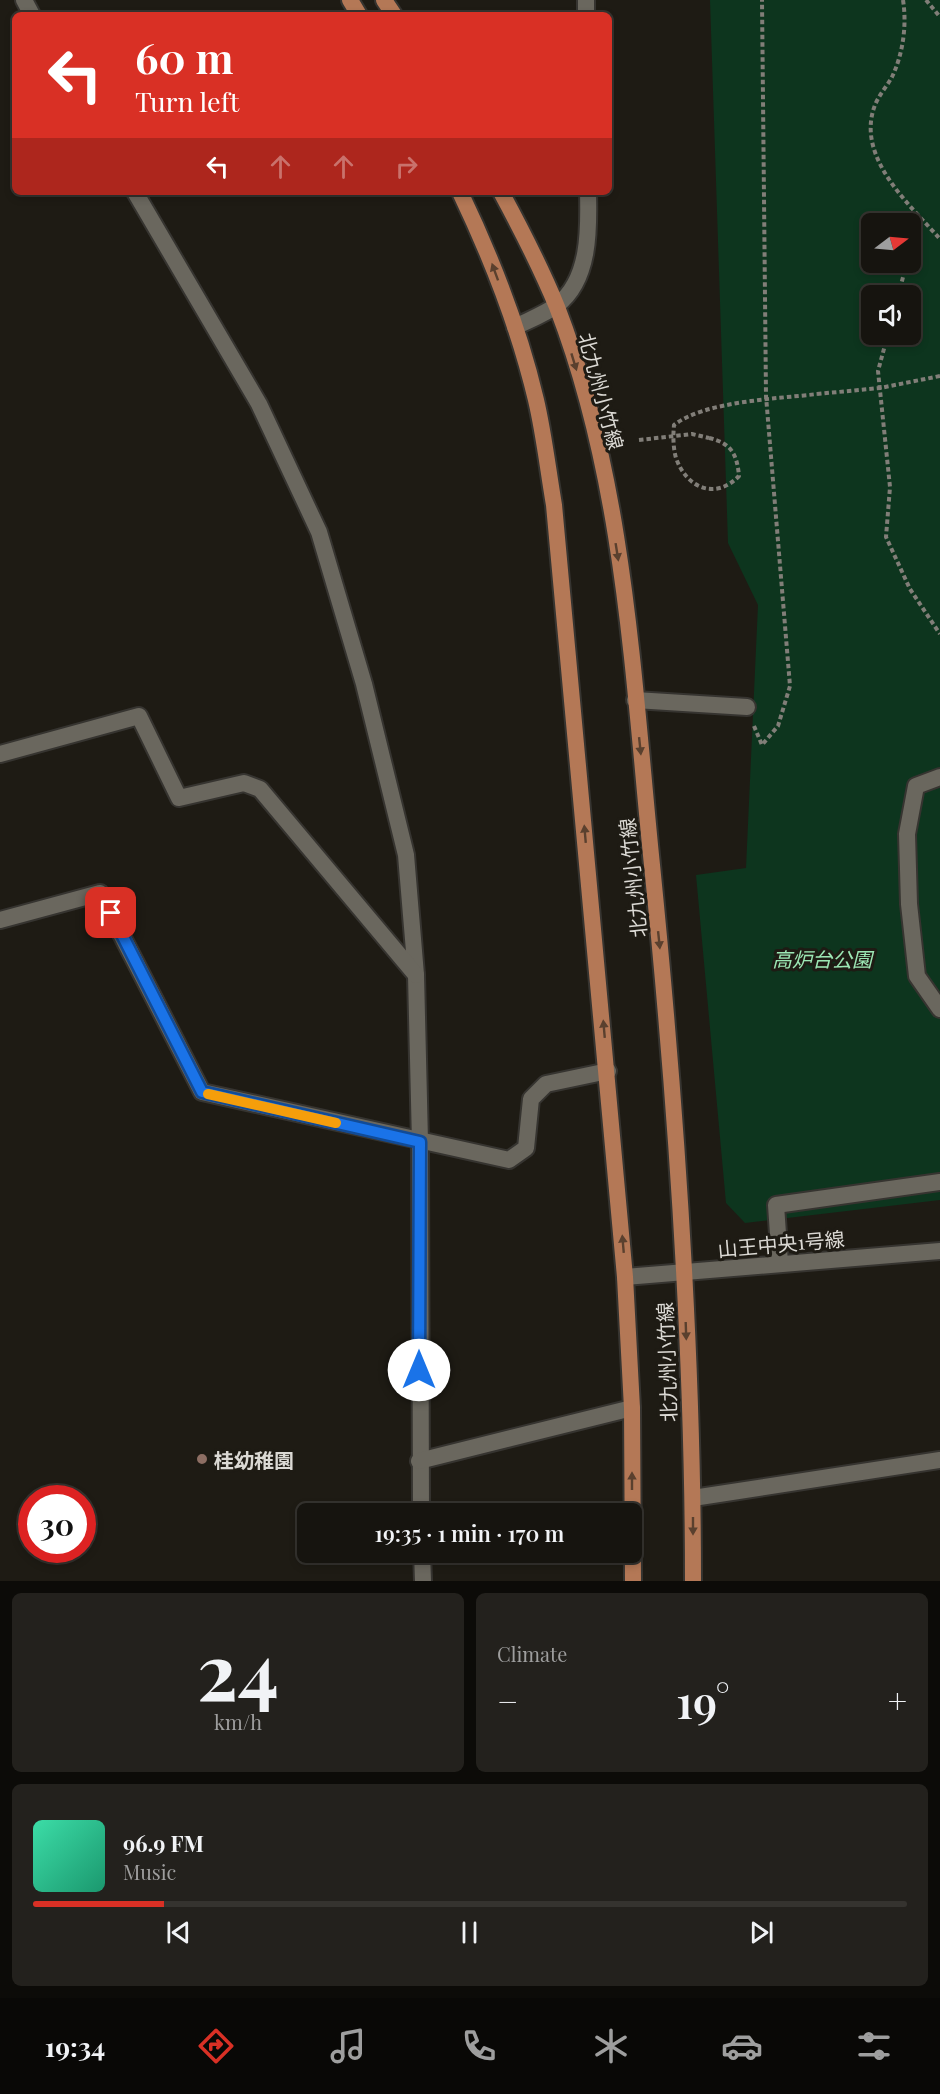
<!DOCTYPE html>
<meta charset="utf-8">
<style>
:root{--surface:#16140f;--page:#23211d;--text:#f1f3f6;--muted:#9e9e9e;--line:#35332f;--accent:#d93025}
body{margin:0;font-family:"Playfair Display","Noto Sans JP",serif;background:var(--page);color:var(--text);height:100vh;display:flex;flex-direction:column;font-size:22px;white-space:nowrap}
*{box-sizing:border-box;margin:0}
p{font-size:20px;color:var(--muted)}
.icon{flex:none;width:33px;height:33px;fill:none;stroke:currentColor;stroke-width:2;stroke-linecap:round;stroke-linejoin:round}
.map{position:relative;height:1581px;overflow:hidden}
.panel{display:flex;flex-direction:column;gap:12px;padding:12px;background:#0c0b08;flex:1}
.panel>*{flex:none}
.top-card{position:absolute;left:12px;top:12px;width:600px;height:183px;border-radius:9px;box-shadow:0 3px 9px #0003,0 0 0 2px var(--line);background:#d93025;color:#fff;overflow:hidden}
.needle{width:39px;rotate:74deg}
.fabs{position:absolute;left:861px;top:213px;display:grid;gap:12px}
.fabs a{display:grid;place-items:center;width:60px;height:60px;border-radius:9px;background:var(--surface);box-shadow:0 3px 9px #0003,0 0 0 2px var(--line);font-size:30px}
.speed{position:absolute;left:18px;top:1485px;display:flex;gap:12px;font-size:30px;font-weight:700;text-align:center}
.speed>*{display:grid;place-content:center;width:78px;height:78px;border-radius:50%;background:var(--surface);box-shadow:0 3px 9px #0003,0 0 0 2px var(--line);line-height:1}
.speed .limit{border:9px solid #d22;background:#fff;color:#111}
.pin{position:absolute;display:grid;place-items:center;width:51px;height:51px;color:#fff;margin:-26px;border-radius:12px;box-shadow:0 3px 9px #0006}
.me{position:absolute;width:66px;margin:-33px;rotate:0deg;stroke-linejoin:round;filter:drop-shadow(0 0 4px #0008)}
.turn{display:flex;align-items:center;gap:21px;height:126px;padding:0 24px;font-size:27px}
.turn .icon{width:78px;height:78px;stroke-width:2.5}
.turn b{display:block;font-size:42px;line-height:51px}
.lanes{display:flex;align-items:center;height:57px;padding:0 24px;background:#0003;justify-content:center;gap:30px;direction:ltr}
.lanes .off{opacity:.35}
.big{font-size:45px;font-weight:600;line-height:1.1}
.panel .widget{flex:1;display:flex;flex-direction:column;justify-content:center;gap:9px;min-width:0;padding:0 21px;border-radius:9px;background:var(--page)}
.panel .dial{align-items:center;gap:0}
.dial b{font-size:78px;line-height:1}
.song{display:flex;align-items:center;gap:18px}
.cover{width:72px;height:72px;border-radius:9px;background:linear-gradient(135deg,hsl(160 70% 55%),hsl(160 70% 35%))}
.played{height:6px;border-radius:3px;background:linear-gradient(90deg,var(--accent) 15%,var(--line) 15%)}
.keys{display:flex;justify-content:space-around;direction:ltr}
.heat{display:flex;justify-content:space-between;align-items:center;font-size:33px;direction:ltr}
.panel .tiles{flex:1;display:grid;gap:12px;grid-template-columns:1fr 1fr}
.widget:last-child{grid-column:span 2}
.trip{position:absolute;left:297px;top:1503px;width:345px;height:60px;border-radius:9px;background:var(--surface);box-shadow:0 3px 9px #0003,0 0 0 2px var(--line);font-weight:600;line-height:60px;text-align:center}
.tabs{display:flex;height:96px;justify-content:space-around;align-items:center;background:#090806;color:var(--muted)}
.tabs .icon{width:42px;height:42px}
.tabs .on{color:var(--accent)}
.tabs b{font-size:27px;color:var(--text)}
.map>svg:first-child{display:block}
.green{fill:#0d351e;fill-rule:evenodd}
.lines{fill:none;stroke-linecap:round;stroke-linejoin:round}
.minor-casing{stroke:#363430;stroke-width:20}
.tertiary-casing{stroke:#363430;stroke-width:20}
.primary-casing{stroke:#363430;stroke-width:20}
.path{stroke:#817e78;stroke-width:4;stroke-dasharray:4.5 3;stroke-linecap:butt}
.minor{stroke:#6a675e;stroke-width:16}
.tertiary{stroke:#6a675e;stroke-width:16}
.primary{stroke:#b47856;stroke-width:16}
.path-bridge{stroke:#817e78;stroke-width:4;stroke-dasharray:4.5 3;stroke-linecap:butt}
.oneway{fill:#5a402e}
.route-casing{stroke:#114b97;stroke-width:15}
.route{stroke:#1a73e8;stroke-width:10}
.slow{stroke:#f59e0b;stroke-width:10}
.education-dot{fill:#8d6e63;stroke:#1e1b14;stroke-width:2}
.labels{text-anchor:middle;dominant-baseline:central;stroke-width:6;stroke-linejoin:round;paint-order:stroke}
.street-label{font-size:20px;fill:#dbd9d4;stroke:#1e1b14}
.park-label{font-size:20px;font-style:italic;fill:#9ce8b5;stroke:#1e1b14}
.poi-label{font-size:20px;font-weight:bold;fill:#dbd9d4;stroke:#1e1b14;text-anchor:start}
</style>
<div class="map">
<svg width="940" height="1581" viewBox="0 0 940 1581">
<rect width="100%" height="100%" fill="#1e1b14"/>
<path class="green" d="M710 0H940V1200L745 1223 726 1203 696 875 746 868 758 605 728 543ZM872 224H910V262H872ZM872 296H910V334H872Z"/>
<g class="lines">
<defs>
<g id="minor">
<polyline points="24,0 32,15"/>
<polyline points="135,192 259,404 319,532 364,684 406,855 416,975 420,1142 421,1514"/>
<polyline points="635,700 747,707"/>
<polyline points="0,754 139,716 179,798 244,783 260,789 416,975"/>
<polyline points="940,777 916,786 907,834 909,904 917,976 940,1009"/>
<polyline points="0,920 100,893 202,1092 509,1160 526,1148 531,1099 546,1084 608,1071"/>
<polyline points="780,1263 776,1205 940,1182"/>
<polyline points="419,1461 632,1408"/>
<polyline points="693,1498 940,1460"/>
<polyline points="422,1552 423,1581"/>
</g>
<g id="tertiary">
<polyline points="586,0 586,15"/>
<path d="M515 327C529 320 545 314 557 305 590 280 589 229 588 192"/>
<polyline points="625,1277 940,1251"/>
</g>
<g id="primary">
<polyline points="350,0 359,15"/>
<polyline points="384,0 394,15"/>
<path d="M460 192C492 259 519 328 536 400 544 434 548 470 554 505L625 1277 632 1408 633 1581"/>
<path d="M501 192C521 229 541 268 557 307 625 483 633 679 652 865 676 1103 693 1342 693 1581"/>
</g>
</defs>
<use href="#minor" class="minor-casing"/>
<use href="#tertiary" class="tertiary-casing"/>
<use href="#primary" class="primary-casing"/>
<g class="path">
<path d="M903 0C907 25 903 54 892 77 887 86 879 95 875 105 855 157 909 204 940 239"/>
<polyline points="926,0 940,17"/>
<polyline points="910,251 921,218"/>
<polyline points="898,296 907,262"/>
<polyline points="888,334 878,371 890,487 886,537 910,589 940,634"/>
<polyline points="817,394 880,388 940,376"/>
<polyline points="639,440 692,434 709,438"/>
<polyline points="754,726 762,745 778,726 790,686 766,396 762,0"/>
</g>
<use href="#minor" class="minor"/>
<use href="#tertiary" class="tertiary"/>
<use href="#primary" class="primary"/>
<path class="path-bridge" d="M709 438C731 443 737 454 739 476 716 500 687 489 676 458 673 447 673 436 674 425 705 401 776 399 817 394"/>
</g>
<defs><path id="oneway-solid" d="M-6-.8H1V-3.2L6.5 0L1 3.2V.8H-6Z" transform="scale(1.5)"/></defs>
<g class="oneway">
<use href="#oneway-solid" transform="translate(495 272) rotate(-110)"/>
<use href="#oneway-solid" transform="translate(574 362) rotate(73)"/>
<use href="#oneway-solid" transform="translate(617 552) rotate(81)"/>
<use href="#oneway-solid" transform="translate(640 746) rotate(84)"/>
<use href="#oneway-solid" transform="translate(585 834) rotate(-95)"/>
<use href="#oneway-solid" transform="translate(659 940) rotate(84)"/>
<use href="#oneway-solid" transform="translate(604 1029) rotate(-95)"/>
<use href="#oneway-solid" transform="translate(623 1244) rotate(-95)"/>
<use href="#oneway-solid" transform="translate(686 1331) rotate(88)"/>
<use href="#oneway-solid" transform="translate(632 1481) rotate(-90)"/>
<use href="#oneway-solid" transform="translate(693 1526) rotate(90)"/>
</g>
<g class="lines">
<defs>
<polyline id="route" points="111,913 202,1092 420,1142 419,1370"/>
</defs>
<use href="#route" class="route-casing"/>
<use href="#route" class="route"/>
<polyline class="slow" points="208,1094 336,1123"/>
</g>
<circle class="education-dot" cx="202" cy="1459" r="6"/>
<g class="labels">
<g class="street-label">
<text transform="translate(602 391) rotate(75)">北九州小竹線</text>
<text transform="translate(632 878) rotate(-96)">北九州小竹線</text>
<text transform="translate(781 1243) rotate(-5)">山王中央1号線</text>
<text transform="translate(666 1362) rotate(-92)">北九州小竹線</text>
</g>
<g class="park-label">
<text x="822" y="958">高炉台公園</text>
</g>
<g class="poi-label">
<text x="214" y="1459">桂幼稚園</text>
</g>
</g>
</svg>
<div class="fabs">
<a><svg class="needle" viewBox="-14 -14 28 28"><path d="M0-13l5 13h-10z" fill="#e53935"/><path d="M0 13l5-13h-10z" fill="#9e9e9e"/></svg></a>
<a><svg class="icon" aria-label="sound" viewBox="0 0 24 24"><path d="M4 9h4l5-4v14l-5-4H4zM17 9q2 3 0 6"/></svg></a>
</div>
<div class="speed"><div class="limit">30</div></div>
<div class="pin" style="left:111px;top:913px;background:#d93025"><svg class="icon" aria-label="arrive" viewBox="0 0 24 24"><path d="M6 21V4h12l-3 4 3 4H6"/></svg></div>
<svg class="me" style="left:419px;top:1370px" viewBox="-20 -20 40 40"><circle r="19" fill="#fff"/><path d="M0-13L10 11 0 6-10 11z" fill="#1a73e8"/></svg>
<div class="trip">19:35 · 1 min · 170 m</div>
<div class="top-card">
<div class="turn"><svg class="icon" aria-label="left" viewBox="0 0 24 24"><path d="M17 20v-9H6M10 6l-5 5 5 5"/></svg><div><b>60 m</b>Turn left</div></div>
<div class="lanes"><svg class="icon" aria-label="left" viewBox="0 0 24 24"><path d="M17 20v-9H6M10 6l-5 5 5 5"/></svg><svg class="icon off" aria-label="ahead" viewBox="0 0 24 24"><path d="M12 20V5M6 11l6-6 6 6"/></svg><svg class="icon off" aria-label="ahead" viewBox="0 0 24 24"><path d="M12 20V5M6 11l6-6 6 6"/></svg><svg class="icon off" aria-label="right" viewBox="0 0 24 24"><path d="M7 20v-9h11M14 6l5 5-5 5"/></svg></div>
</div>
</div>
<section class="panel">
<div class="tiles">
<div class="widget dial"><b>24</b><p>km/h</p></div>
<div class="widget"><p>Climate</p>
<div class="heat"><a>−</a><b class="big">19°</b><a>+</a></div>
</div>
<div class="widget">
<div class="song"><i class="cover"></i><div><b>96.9 FM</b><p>Music</p></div></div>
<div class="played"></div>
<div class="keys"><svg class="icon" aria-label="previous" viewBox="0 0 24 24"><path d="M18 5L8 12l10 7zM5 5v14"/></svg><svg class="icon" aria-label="pause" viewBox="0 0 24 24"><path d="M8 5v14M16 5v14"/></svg><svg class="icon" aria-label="next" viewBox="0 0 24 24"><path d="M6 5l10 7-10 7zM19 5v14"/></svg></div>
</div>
</div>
</section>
<nav class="tabs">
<b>19:34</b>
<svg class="icon on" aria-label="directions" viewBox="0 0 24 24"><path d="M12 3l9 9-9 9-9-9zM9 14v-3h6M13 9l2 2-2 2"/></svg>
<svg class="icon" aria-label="music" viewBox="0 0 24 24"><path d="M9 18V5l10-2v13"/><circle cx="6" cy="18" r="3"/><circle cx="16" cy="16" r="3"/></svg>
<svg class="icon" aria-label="phone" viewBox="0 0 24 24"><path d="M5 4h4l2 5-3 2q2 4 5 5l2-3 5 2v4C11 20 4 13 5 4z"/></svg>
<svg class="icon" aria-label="climate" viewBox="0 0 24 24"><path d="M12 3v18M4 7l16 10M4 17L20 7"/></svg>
<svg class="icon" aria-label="car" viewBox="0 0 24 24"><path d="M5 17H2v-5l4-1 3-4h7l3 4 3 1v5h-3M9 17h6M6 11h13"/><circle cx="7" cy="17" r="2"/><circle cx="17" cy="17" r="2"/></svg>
<svg class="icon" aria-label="filters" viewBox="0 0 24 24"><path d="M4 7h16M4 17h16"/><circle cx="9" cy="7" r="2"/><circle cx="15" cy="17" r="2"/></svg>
</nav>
